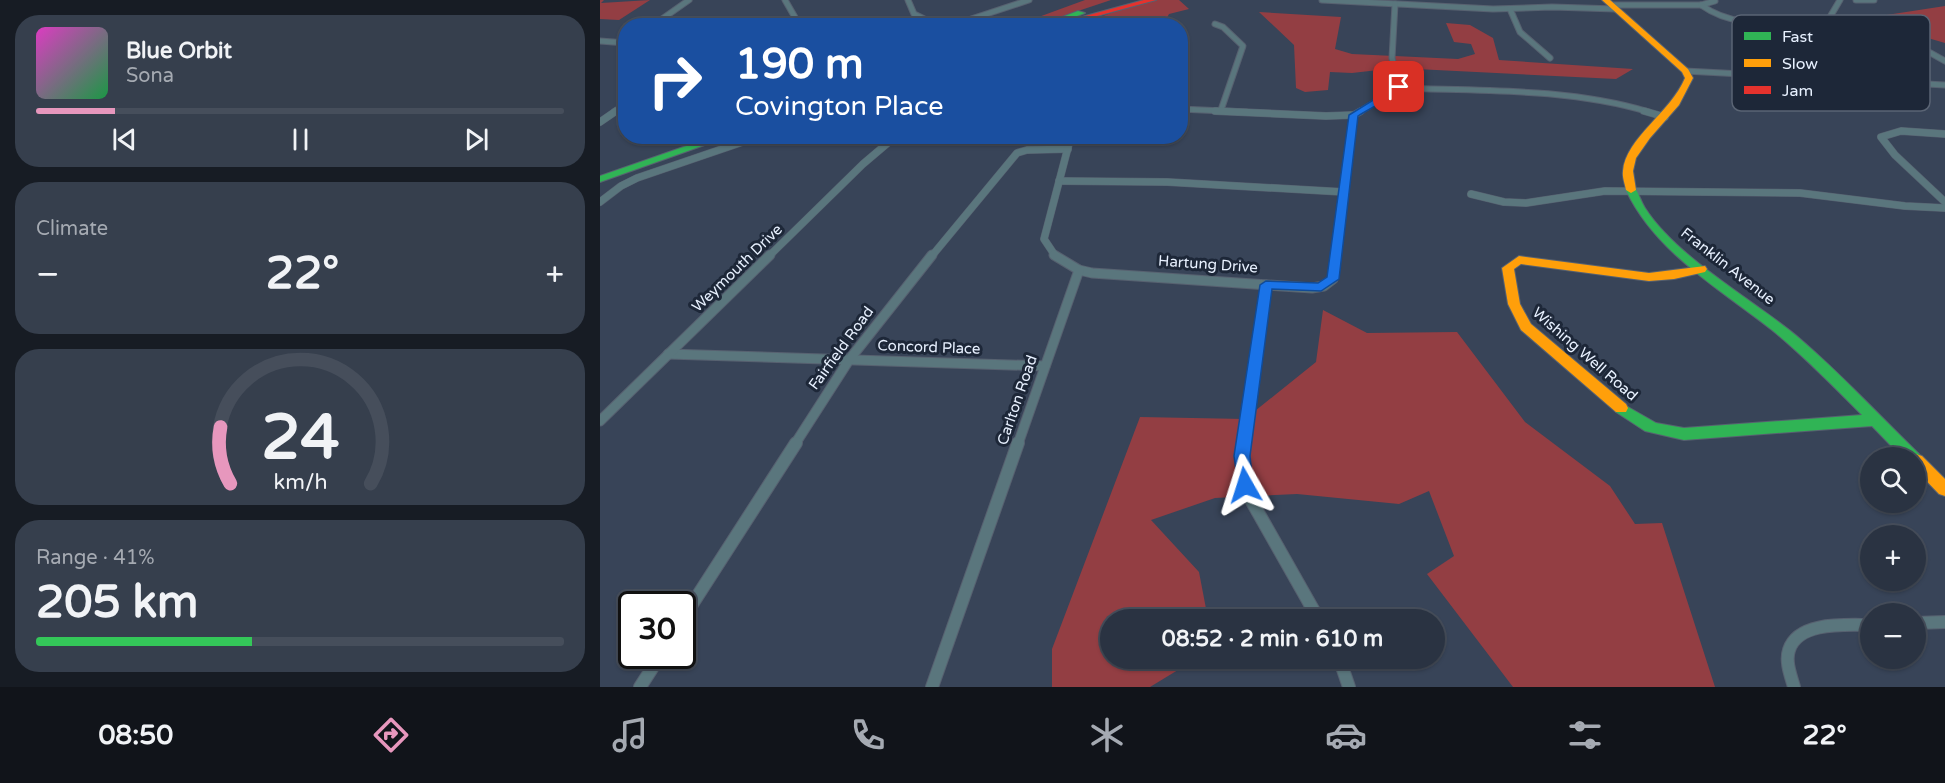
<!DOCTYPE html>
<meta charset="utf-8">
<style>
:root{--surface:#2a3342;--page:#363f4d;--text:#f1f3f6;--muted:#a5aab2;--line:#464e5b;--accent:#e797bd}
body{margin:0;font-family:"Varela Round",sans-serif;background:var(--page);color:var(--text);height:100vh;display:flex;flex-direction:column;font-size:22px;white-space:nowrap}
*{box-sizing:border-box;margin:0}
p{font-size:20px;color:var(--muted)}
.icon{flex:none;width:33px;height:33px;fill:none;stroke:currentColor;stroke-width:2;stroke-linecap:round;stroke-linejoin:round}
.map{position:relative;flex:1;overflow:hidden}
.side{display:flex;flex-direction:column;gap:15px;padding:15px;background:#171c24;width:600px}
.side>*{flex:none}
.hud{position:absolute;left:18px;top:18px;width:570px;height:126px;border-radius:24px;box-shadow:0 2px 4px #0004,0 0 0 2px var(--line);background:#1a4fa0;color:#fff;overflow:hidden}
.controls{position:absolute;left:1260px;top:447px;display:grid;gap:12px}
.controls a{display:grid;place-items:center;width:66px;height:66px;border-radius:50%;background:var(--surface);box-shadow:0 2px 4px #0004,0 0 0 2px var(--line);font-size:30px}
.speed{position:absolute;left:18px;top:591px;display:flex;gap:12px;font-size:30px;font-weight:700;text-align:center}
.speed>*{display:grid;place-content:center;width:78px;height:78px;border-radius:50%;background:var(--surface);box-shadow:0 2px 4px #0004,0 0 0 2px var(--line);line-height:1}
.speed .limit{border:3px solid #111;border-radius:9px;background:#fff;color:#111}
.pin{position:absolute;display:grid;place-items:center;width:51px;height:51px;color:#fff;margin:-26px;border-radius:12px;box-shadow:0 3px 9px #0006}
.me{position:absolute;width:66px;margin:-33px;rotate:354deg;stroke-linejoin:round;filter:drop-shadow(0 0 4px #0008)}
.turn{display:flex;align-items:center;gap:21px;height:126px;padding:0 18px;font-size:27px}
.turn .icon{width:78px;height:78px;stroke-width:2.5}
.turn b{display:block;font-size:42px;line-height:51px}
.big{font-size:45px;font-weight:800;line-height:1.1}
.side .card{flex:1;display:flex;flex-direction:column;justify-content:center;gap:9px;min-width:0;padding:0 21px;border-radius:24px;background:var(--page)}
.side .dial{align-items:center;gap:0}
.dial svg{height:156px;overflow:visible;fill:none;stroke:var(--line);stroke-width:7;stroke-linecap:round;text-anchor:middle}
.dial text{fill:var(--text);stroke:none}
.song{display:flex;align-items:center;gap:18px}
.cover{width:72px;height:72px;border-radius:9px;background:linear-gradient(135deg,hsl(310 70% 55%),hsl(140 70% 35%))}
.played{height:6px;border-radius:3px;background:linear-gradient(90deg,var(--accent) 15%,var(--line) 15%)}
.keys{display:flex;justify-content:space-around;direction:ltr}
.heat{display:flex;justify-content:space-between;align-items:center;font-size:33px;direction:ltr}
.charge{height:9px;border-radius:4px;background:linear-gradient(90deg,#34c759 41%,var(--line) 0)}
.trip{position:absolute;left:500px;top:609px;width:345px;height:60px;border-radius:30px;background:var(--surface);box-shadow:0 2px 4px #0004,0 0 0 2px var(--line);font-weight:800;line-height:60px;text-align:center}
.dock{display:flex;height:96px;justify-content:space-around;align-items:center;background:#11141a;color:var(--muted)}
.dock .icon{width:42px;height:42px}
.dock .current{color:var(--accent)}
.dock b{font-size:27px;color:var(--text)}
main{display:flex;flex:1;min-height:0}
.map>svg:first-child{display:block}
.green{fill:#933e43}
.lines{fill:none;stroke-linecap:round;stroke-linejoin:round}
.street-far3-casing{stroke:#576170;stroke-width:7}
.street-far2-casing{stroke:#576170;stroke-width:8}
.street-far1-casing{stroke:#576170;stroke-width:11}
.street-casing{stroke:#576170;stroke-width:14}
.fast-casing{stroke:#576170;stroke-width:2}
.slow-casing{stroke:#576170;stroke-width:2}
.jam-casing{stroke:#576170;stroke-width:2}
.street-far3{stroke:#5a767d;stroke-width:5}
.street-far2{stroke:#5a767d;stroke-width:7}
.street-far1{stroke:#5a767d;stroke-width:9}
.street{stroke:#5a767d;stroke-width:12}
.fast{fill:#30b455;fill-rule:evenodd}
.slow{fill:#ff9f0a;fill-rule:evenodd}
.jam{fill:#e5322d;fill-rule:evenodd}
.route{fill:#1a73e8;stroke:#114b97;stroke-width:1.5}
.labels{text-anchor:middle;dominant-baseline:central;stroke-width:6;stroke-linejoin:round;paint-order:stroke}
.street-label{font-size:15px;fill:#e8f1ff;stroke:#1d2738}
.key{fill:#1d2738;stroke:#5a6474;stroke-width:1.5}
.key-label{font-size:16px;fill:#e8f1ff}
</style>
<main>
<section class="side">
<div class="card">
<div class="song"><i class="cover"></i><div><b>Blue Orbit</b><p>Sona</p></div></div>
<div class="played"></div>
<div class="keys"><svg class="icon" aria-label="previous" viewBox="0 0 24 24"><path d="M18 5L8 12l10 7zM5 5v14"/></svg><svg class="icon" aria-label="pause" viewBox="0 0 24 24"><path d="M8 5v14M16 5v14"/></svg><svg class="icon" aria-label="next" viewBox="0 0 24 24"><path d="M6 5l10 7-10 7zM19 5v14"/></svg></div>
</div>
<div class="card"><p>Climate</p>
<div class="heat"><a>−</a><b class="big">22°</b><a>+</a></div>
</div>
<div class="card dial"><svg viewBox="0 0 100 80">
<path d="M14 69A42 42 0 1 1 86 69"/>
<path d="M14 69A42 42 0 0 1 9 40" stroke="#e797bd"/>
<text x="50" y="56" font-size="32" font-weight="700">24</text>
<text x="50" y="72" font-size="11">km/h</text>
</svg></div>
<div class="card"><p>Range · 41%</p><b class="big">205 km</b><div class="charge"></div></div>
</section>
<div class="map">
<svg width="1345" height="687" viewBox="0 0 1345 687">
<rect width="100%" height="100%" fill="#384458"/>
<g class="green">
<polygon points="0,0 4,0 1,3 50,0 19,20 0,19"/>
<polygon points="485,0 511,0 436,25 414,26"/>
<polygon points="547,0 579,0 589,9 569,14 563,25 475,26"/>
<polygon points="1345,6 1345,43 1273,22 1280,16"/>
<polygon points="659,12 741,17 735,49 752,54 858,59 875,54 871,44 854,42 846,23 870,25 893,38 899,60 1033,69 1016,79 796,68 752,73 730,72 728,90 705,92 696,88 694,45"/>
<polygon points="723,310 767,333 857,332 925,422 1010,486 1035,524 1062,523 1115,687 913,687 827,574 854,556 829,491 799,504 697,494 615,498 551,520 599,572 608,619 510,620 510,658 596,659 550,687 452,687 452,649 540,417 645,419 716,362"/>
</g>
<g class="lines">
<defs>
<g id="street-far3">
<polyline points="185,0 200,26"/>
<polyline points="308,0 314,14 338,26"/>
<polyline points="722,0 893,9 952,7 1016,9"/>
<polyline points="1256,0 1274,0"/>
<polyline points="1012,5 1101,5 1115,1"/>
<path d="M1101 5C1142 34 1185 17 1231 22 1271 27 1311 41 1345 61"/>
<polyline points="910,9 920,32 950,58"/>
<polyline points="1227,22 1240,0"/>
<polyline points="615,24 623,27 643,46 621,110"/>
<polyline points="52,26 89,0"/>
<polyline points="350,26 429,0"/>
<polyline points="0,41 26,43"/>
<polyline points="1085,71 1345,85"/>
<path d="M799 88C882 91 969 88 1049 112"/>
<polyline points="580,109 646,112"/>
<polyline points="14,112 26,104"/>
<polyline points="759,112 799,88 792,58 795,4"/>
</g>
<g id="street-far2">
<polyline points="615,111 726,116 754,115"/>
<polyline points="1044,111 1065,117"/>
<polyline points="0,122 16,111"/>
<polyline points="1345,134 1301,131 1281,137 1295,155 1345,202"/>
<polyline points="459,181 567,182 744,192"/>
<polyline points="871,194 904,202 926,203 1005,191 1200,193 1305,206 1345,208"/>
<polyline points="0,202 21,186 37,178 160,136"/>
<polyline points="168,257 263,164 296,136"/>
<polyline points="331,257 417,153 427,150 468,149"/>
<polyline points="456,257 444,239 471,136"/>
<polyline points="736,257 754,115 761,111"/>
</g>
<g id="street-far1">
<polyline points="479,270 492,273 712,288 724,286 733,279 736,255"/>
<polyline points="68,354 445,366"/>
<polyline points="0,421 170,255"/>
<polyline points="195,444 249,360 332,255"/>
<polyline points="418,444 479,270 454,255"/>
<polyline points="645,444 666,285"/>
</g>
<g id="street">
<polyline points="645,443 642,469 651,500 719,620"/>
<polyline points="82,620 196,443"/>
<polyline points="1316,623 1345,622"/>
<polyline points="739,658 749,687"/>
<polyline points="40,687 60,656"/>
<polyline points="332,687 418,443"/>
<path d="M1194 687C1191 676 1185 662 1189 650 1198 621 1246 625 1270 625"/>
</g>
<g id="fast">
<polygon points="478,11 485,13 451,26 439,26"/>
<polygon points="115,136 130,136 0,182 0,176"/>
<path d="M1031 187 1035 188C1039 194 1041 202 1045 208 1077 258 1154 300 1199 338 1241 374 1279 415 1319 454L1321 458 1319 462 1316 463V458H1303L1272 426 1084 440 1045 431 1016 412 1014 408 1016 404 1021 403 1056 423 1084 428 1262 415C1233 386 1204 356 1172 330 1120 289 1055 252 1026 190Z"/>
</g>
<g id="slow">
<path d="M1002 0H1010L1088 69 1093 78 1079 105 1050 138 1036 158 1033 171 1036 190 1031 193 1026 190C1025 184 1022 177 1023 171 1025 139 1071 112 1085 78L1082 72Z"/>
<polygon points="919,256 1049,273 1105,266 1107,269 1105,272 1074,279 1049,281 921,264 914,269 920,304 931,324 1026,404 1028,408 1026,412 1016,412 921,330 908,304 902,268"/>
<polygon points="1316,454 1322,456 1345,479 1345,496 1339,494 1316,470 1316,458 1309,458"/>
</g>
<polygon id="jam" points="544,0 556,0 471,23 467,21"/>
</defs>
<use href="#street-far3" class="street-far3-casing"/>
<use href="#street-far2" class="street-far2-casing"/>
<use href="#street-far1" class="street-far1-casing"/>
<use href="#street" class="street-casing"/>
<use href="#fast" class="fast-casing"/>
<use href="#slow" class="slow-casing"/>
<use href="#jam" class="jam-casing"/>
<use href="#street-far3" class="street-far3"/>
<use href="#street-far2" class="street-far2"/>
<use href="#street-far1" class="street-far1"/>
<use href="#street" class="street"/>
<use href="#fast" class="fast"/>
<use href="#slow" class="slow"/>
<use href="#jam" class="jam"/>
</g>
<path class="route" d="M799 84 803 87C797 96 770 108 758 116L739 279 721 291 672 289 650 456 653 485 651 490 645 492 639 490 634 456 660 285 666 281 718 283 727 277 749 115Z"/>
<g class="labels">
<g class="street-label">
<text transform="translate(608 264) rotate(4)">Hartung Drive</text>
<text transform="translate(1128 266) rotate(38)">Franklin Avenue</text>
<text transform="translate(137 268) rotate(-44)">Weymouth Drive</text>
<text transform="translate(329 347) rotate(2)">Concord Place</text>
<text transform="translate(241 348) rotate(-54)">Fairfield Road</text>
<text transform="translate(985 354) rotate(41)">Wishing Well Road</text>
<text transform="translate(417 400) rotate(-71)">Carlton Road</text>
</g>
</g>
<rect x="1132" y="15" width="198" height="96" rx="9" class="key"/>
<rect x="1144" y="32" width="27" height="8" fill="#30b455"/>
<rect x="1144" y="59" width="27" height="8" fill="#ff9f0a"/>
<rect x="1144" y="86" width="27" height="8" fill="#e5322d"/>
<g class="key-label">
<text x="1182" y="42">Fast</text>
<text x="1182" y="69">Slow</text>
<text x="1182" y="96">Jam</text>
</g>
</svg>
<div class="controls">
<a><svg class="icon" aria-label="search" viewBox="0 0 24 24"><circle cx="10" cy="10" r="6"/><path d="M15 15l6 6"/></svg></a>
<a>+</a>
<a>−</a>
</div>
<div class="speed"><div class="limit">30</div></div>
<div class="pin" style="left:799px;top:87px;background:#d93025"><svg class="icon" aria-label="arrive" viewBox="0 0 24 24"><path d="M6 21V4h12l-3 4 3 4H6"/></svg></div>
<svg class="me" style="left:645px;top:485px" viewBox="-20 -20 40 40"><path d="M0-17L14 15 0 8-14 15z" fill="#1a73e8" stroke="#fff" stroke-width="4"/></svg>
<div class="trip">08:52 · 2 min · 610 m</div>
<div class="hud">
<div class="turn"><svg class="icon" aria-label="right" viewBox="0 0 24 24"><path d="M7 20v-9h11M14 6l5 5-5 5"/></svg><div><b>190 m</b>Covington Place</div></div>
</div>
</div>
</main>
<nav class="dock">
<b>08:50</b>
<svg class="icon current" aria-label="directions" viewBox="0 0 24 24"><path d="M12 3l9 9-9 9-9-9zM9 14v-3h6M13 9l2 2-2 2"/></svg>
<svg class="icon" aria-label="music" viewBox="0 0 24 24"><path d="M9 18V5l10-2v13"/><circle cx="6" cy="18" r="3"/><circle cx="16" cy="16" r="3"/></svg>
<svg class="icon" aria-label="phone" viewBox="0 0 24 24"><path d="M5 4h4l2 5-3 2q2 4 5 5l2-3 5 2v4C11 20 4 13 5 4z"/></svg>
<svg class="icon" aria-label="climate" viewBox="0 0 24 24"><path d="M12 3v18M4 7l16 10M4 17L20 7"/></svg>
<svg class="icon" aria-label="car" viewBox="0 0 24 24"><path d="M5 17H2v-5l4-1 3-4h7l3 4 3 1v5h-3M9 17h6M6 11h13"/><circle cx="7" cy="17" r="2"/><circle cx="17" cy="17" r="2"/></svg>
<svg class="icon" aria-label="filters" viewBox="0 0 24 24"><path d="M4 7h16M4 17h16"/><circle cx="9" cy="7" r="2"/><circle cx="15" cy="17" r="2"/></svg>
<b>22°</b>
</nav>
